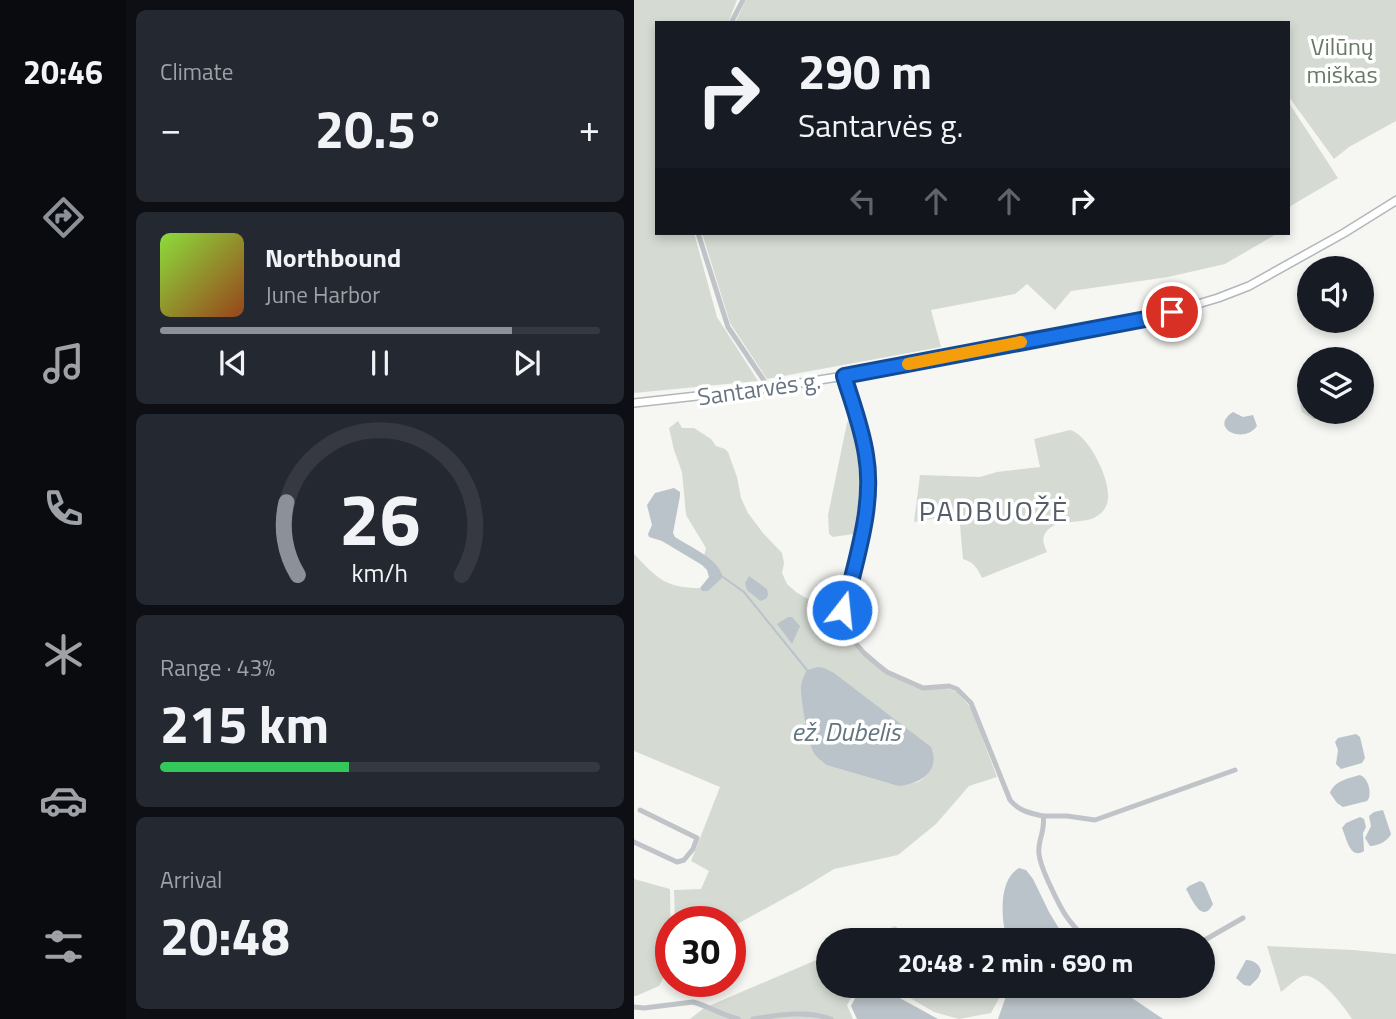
<!DOCTYPE html>
<meta charset="utf-8">
<style>
:root{--surface:#171b24;--page:#242831;--text:#f1f3f6;--muted:#9ea1a6;--line:#363941;--accent:#8c9099}
body{margin:0;font-family:"Titillium Web",sans-serif;background:var(--page);color:var(--text);height:100vh;display:flex;flex-direction:column;font-size:26px;white-space:nowrap}
*{box-sizing:border-box;margin:0}
p{font-size:23px;color:var(--muted)}
.icon{flex:none;width:38px;height:38px;fill:none;stroke:currentColor;stroke-width:2;stroke-linecap:round;stroke-linejoin:round}
.map{position:relative;flex:1;overflow:hidden}
.panel{display:flex;flex-direction:column;gap:10px;padding:10px;background:#0d0f14;width:508px}
.panel>*{flex:none}
.hud{position:absolute;left:21px;top:21px;width:635px;height:214px;border-radius:0px;box-shadow:0 4px 10px #0003;background:#171b24;color:var(--text);overflow:hidden}
.controls{position:absolute;left:663px;top:256px;display:grid;gap:14px}
.controls a{display:grid;place-items:center;width:77px;height:77px;border-radius:50%;background:var(--surface);box-shadow:0 4px 10px #0003;font-size:35px}
.speed{position:absolute;left:21px;top:906px;display:flex;gap:14px;font-size:35px;font-weight:700;text-align:center}
.speed>*{display:grid;place-content:center;width:91px;height:91px;border-radius:50%;background:var(--surface);box-shadow:0 4px 10px #0003;line-height:1}
.speed .limit{border:10px solid #d22;background:#fff;color:#111}
.pin{position:absolute;display:grid;place-items:center;width:60px;height:60px;color:#fff;margin:-30px;border:4px solid #fff;border-radius:50%;box-shadow:0 2px 7px #0007}
.me{position:absolute;width:77px;margin:-38px;rotate:16deg;stroke-linejoin:round;filter:drop-shadow(0 0 5px #0008)}
.turn{display:flex;align-items:center;gap:24px;height:147px;padding:0 28px;font-size:32px}
.turn .icon{width:91px;height:91px;stroke-width:2.5}
.turn b{display:block;font-size:49px;line-height:60px}
.lanes{display:flex;align-items:center;height:66px;padding:0 28px;background:#0003;justify-content:center;gap:35px;direction:ltr}
.lanes .off{opacity:.35}
.big{font-size:52px;font-weight:700;line-height:1.1}
.panel .card{flex:1;display:flex;flex-direction:column;justify-content:center;gap:10px;min-width:0;padding:0 24px;border-radius:10px;background:var(--page)}
.panel .dial{align-items:center;gap:0}
.dial svg{height:182px;overflow:visible;fill:none;stroke:var(--line);stroke-width:7;stroke-linecap:round;text-anchor:middle}
.dial text{fill:var(--text);stroke:none}
.song{display:flex;align-items:center;gap:21px}
.cover{width:84px;height:84px;border-radius:10px;background:linear-gradient(135deg,hsl(90 70% 55%),hsl(20 70% 35%))}
.played{height:7px;border-radius:4px;background:linear-gradient(90deg,var(--accent) 80%,var(--line) 80%)}
.keys{display:flex;justify-content:space-around;direction:ltr}
.heat{display:flex;justify-content:space-between;align-items:center;font-size:38px;direction:ltr}
.charge{height:10px;border-radius:5px;background:linear-gradient(90deg,#34c759 43%,var(--line) 0)}
.trip{position:absolute;left:182px;top:928px;width:399px;height:70px;border-radius:35px;background:var(--surface);box-shadow:0 4px 10px #0003;font-weight:700;line-height:70px;text-align:center}
main{display:flex;flex:1;min-height:0}
.tabs{display:flex;flex-direction:column;width:126px;justify-content:space-around;align-items:center;background:#090b0e;color:var(--muted)}
.tabs .icon{width:49px;height:49px}
.tabs .active{color:var(--accent)}
.tabs b{font-size:32px;color:var(--text)}
.map>svg:first-child{display:block}
.green{fill:#d5dbd3;fill-rule:evenodd}
.water{fill:#bac3c9}
.lines{fill:none;stroke-linecap:round;stroke-linejoin:round}
.stream{stroke:#bac3c9;stroke-width:2}
.secondary-casing{stroke:#b2b7bb;stroke-width:10}
.street{stroke:#c0c3c7;stroke-width:5}
.secondary{stroke:#fff;stroke-width:7}
.route-casing{stroke:#114b97;stroke-width:18}
.route{stroke:#1a73e8;stroke-width:12}
.slow{stroke:#f59e0b;stroke-width:12}
.labels{text-anchor:middle;dominant-baseline:central;stroke-width:7;stroke-linejoin:round;paint-order:stroke}
.park-label{font-size:24px;fill:#687a66;stroke:#fff}
.street-label{font-size:24px;fill:#677482;stroke:#fff}
.water-label{font-size:26px;font-style:italic;fill:#63757f;stroke:#fff}
.quarter-label{font-size:28px;letter-spacing:2px;fill:#555e68;stroke:#fff}
</style>
<main>
<nav class="tabs">
<b>20:46</b>
<svg class="icon active" aria-label="directions" viewBox="0 0 24 24"><path d="M12 3l9 9-9 9-9-9zM9 14v-3h6M13 9l2 2-2 2"/></svg>
<svg class="icon" aria-label="music" viewBox="0 0 24 24"><path d="M9 18V5l10-2v13"/><circle cx="6" cy="18" r="3"/><circle cx="16" cy="16" r="3"/></svg>
<svg class="icon" aria-label="phone" viewBox="0 0 24 24"><path d="M5 4h4l2 5-3 2q2 4 5 5l2-3 5 2v4C11 20 4 13 5 4z"/></svg>
<svg class="icon" aria-label="climate" viewBox="0 0 24 24"><path d="M12 3v18M4 7l16 10M4 17L20 7"/></svg>
<svg class="icon" aria-label="car" viewBox="0 0 24 24"><path d="M5 17H2v-5l4-1 3-4h7l3 4 3 1v5h-3M9 17h6M6 11h13"/><circle cx="7" cy="17" r="2"/><circle cx="17" cy="17" r="2"/></svg>
<svg class="icon" aria-label="filters" viewBox="0 0 24 24"><path d="M4 7h16M4 17h16"/><circle cx="9" cy="7" r="2"/><circle cx="15" cy="17" r="2"/></svg>
</nav>
<section class="panel">
<div class="card"><p>Climate</p>
<div class="heat"><a>−</a><b class="big">20.5°</b><a>+</a></div>
</div>
<div class="card">
<div class="song"><i class="cover"></i><div><b>Northbound</b><p>June Harbor</p></div></div>
<div class="played"></div>
<div class="keys"><svg class="icon" aria-label="previous" viewBox="0 0 24 24"><path d="M18 5L8 12l10 7zM5 5v14"/></svg><svg class="icon" aria-label="pause" viewBox="0 0 24 24"><path d="M8 5v14M16 5v14"/></svg><svg class="icon" aria-label="next" viewBox="0 0 24 24"><path d="M6 5l10 7-10 7zM19 5v14"/></svg></div>
</div>
<div class="card dial"><svg viewBox="0 0 100 80">
<path d="M14 69A42 42 0 1 1 86 69"/>
<path d="M14 69A42 42 0 0 1 9 37" stroke="#8c9099"/>
<text x="50" y="56" font-size="32" font-weight="700">26</text>
<text x="50" y="72" font-size="11">km/h</text>
</svg></div>
<div class="card"><p>Range · 43%</p><b class="big">215 km</b><div class="charge"></div></div>
<div class="card"><p>Arrival</p><b class="big">20:48</b></div>
</section>
<div class="map">
<svg width="763" height="1019" viewBox="0 0 763 1019">
<rect width="100%" height="100%" fill="#f6f6f3"/>
<g class="green">
<polygon points="0,0 103,0 94,23 23,23 23,233 60,233 83,317 124,381 0,393"/>
<polygon points="112,0 762,0 762,121 715,147 700,159 655,97 654,23 101,23"/>
<polygon points="655,103 704,178 655,207 654,207"/>
<polygon points="68,233 644,233 591,264 534,277 437,291 421,310 393,284 381,294 297,310 307,347 133,379 96,323"/>
<path d="M673 377 675 378 676 411H707L699 419H679L668 412C664 399 666 388 673 377Z"/>
<polygon points="219,413 231,459 232,478 226,533 199,537 195,534 194,515 213,423"/>
<path d="M44 421 48 428H60L77 439 82 446 91 449 94 452 103 477 107 498 114 513 129 533 148 553 150 563 148 573 153 584 162 592 181 603 195 622 204 626 212 632 239 664 280 687 312 688 323 692 337 708 363 777 335 786 302 824 264 855 200 869 169 888 96 928V922H41L40 890 67 889 75 871 57 861 86 787 0 751V554C23 578 31 588 66 588L68 591 84 567 70 556 72 548 52 515 48 472 40 450 35 428ZM186 760 297 769 291 777 284 782 264 786 192 765Z"/>
<path d="M436 430C455 435 476 479 474 498 474 505 469 513 463 516 448 526 423 517 412 532 407 539 410 545 413 552L348 578C343 567 340 563 329 559L325 514 280 522 286 475 346 477 363 472 406 467 400 439Z"/>
<polygon points="0,879 36,889 37,964 25,986 2,996 0,996"/>
<polygon points="261,926 280,940 229,940"/>
<path d="M633 946 719 950 762 954V1019H718C711 1008 685 973 669 976 662 978 653 988 647 992Z"/>
<polygon points="194,955 194,985 224,985 213,1005 219,1019 56,1019 70,1008"/>
<polygon points="254,985 372,985 357,1013 325,1019 300,1012"/>
</g>
<g class="water">
<path d="M599 412 609 417 619 415 623 426C610 445 574 428 599 412Z"/>
<path d="M40 488 46 492V496L39 533 41 537C57 548 83 557 89 577L74 591H68L66 588 75 577 73 570 68 565 28 541 15 537 14 534 18 525 13 505 21 493Z"/>
<polygon points="115,576 133,589 134,594 133,598 127,601 125,600 113,590 111,583"/>
<polygon points="154,617 158,617 166,626 158,644 143,624"/>
<path d="M184 667 190 668 200 673 297 747C307 772 286 784 264 786L192 765C188 761 183 758 180 753 174 744 166 697 167 686 168 680 170 675 173 670Z"/>
<polygon points="722,734 726,737 731,758 728,763 707,769 702,764 704,750 701,742 704,738"/>
<path d="M726 775C734 778 737 790 735 798L733 801 709 807 703 803 696 793C700 781 715 778 726 775Z"/>
<path d="M749 810 757 834C754 841 744 846 736 846L731 838 737 826 735 816 740 812Z"/>
<path d="M726 817 730 819 732 827 729 833 730 851C716 860 713 839 708 828L712 823Z"/>
<path d="M385 868 392 870 399 879 415 912 432 940H373C367 919 364 880 385 868Z"/>
<path d="M566 881 570 883 579 904C568 925 558 899 552 889L555 886Z"/>
<path d="M612 960C620 960 625 964 627 971L624 978 616 986 610 985 602 978Z"/>
<polygon points="228,985 242,985 304,1019 223,1019 217,1006"/>
<polygon points="376,985 474,985 498,998 529,1019 364,1019"/>
</g>
<g class="lines">
<polyline class="stream" points="89,577 110,592 173,670"/>
<defs>
<polyline id="secondary" points="0,403 135,388 210,376 517,318 584,298 615,286 710,233 763,200"/>
</defs>
<use href="#secondary" class="secondary-casing"/>
<g class="street">
<polyline points="97,23 109,0"/>
<polyline points="64,233 94,327 135,388"/>
<path d="M210 376C218 402 228 428 232 455 239 501 225 549 214 594L210 602 208 621 219 640 230 653 244 665 253 672 289 688 315 686 323 689 337 703 376 800C385 811 395 813 409 816 412 830 403 841 405 854 406 863 410 872 414 881 426 907 432 921 454 940"/>
<polyline points="409,816 433,816 461,820 601,770"/>
<polyline points="0,842 43,862 50,860 59,849 63,838 6,810"/>
<polyline points="569,941 609,918"/>
<path d="M0 1007 10 1008 59 1002C74 1006 88 1015 104 1019"/>
<path d="M119 1019C144 1015 173 1010 197 1019"/>
</g>
<use href="#secondary" class="secondary"/>
</g>
<g class="lines">
<defs>
<path id="route" d="M208 610 210 602 214 594C225 549 240 501 232 455 228 428 218 402 210 376L517 318 538 312"/>
</defs>
<use href="#route" class="route-casing"/>
<use href="#route" class="route"/>
<polyline class="slow" points="274,364 387,342"/>
</g>
<g class="labels">
<g class="park-label">
<text x="708" y="46">Vilūnų<tspan x="708" dy="28">miškas</tspan></text>
</g>
<g class="street-label">
<text transform="translate(125 388) rotate(-8)">Santarvės g.</text>
</g>
<g class="water-label">
<text x="212" y="731">ež. Dubelis</text>
</g>
<g class="quarter-label">
<text x="360" y="510">PADBUOŽĖ</text>
</g>
</g>
</svg>
<div class="controls">
<a><svg class="icon" aria-label="sound" viewBox="0 0 24 24"><path d="M4 9h4l5-4v14l-5-4H4zM17 9q2 3 0 6"/></svg></a>
<a><svg class="icon" aria-label="layers" viewBox="0 0 24 24"><path d="M12 4l9 5-9 5-9-5zM3 14l9 5 9-5"/></svg></a>
</div>
<div class="speed"><div class="limit">30</div></div>
<div class="pin" style="left:538px;top:312px;background:#d93025"><svg class="icon" aria-label="arrive" viewBox="0 0 24 24"><path d="M6 21V4h12l-3 4 3 4H6"/></svg></div>
<svg class="me" style="left:208px;top:610px" viewBox="-20 -20 40 40"><circle r="17" fill="#1a73e8" stroke="#fff" stroke-width="3"/><path d="M0-11L8 9 0 5-8 9z" fill="#fff"/></svg>
<div class="trip">20:48 · 2 min · 690 m</div>
<div class="hud">
<div class="turn"><svg class="icon" aria-label="right" viewBox="0 0 24 24"><path d="M7 20v-9h11M14 6l5 5-5 5"/></svg><div><b>290 m</b>Santarvės g.</div></div>
<div class="lanes"><svg class="icon off" aria-label="left" viewBox="0 0 24 24"><path d="M17 20v-9H6M10 6l-5 5 5 5"/></svg><svg class="icon off" aria-label="ahead" viewBox="0 0 24 24"><path d="M12 20V5M6 11l6-6 6 6"/></svg><svg class="icon off" aria-label="ahead" viewBox="0 0 24 24"><path d="M12 20V5M6 11l6-6 6 6"/></svg><svg class="icon" aria-label="right" viewBox="0 0 24 24"><path d="M7 20v-9h11M14 6l5 5-5 5"/></svg></div>
</div>
</div>
</main>
